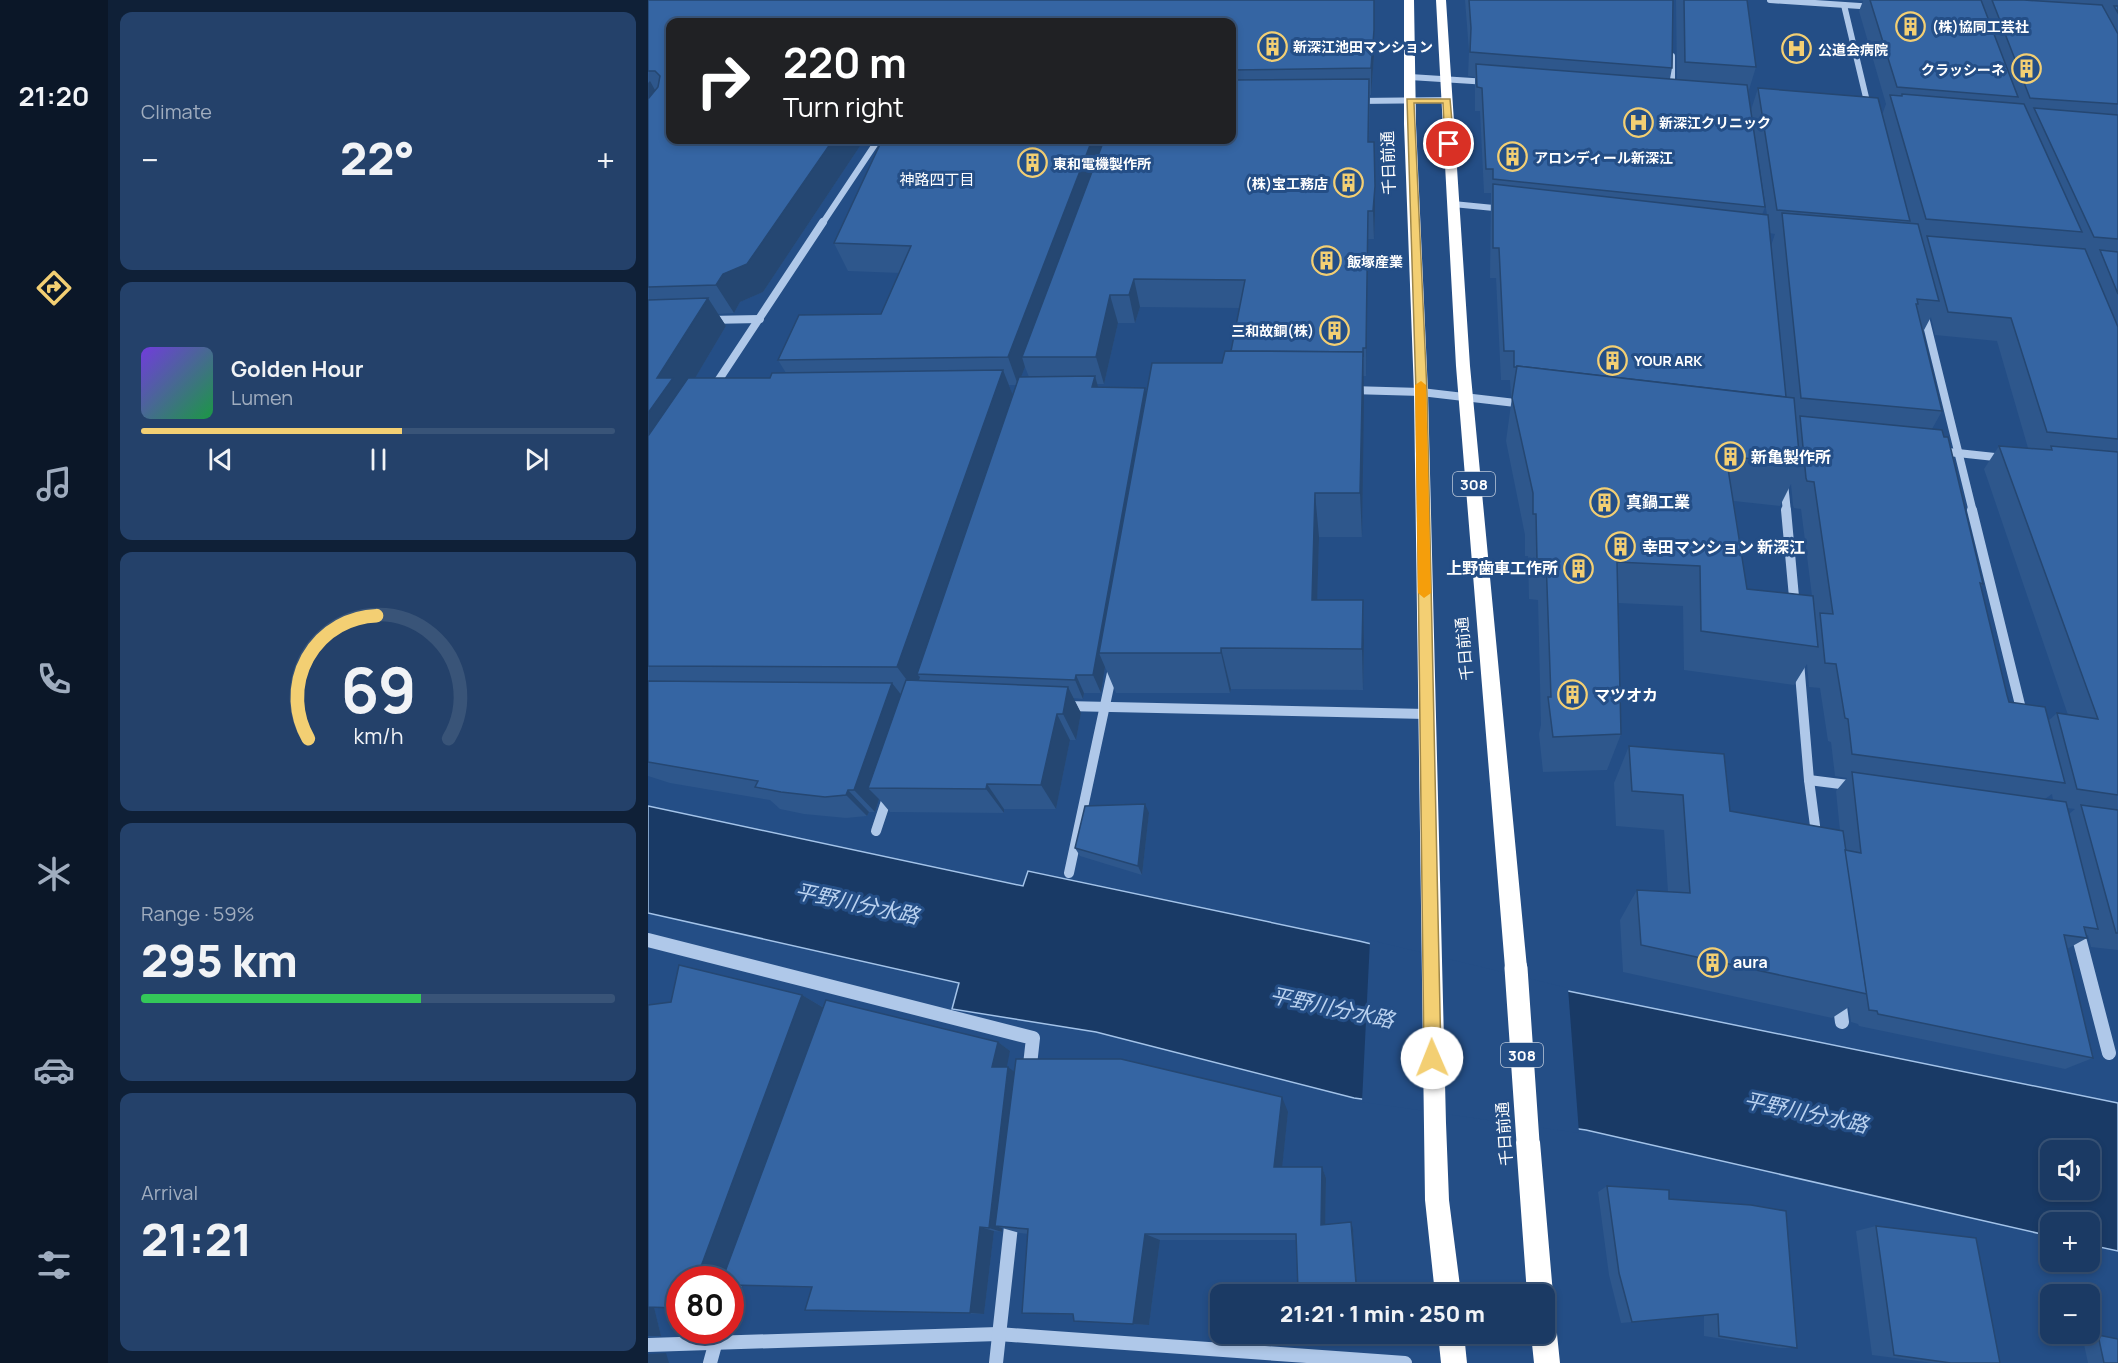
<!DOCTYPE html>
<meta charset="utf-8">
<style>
:root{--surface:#1b3a64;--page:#24416a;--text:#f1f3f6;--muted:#a0adbf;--line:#395478;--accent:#f3cf73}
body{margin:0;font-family:Manrope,"Noto Sans JP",sans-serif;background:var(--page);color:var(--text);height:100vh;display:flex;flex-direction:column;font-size:22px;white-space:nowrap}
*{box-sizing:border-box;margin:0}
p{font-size:20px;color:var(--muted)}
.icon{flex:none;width:33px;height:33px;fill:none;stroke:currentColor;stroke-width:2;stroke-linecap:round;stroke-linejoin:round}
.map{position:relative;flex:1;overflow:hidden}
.panel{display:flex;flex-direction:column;gap:12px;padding:12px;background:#0f2037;width:540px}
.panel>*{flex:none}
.hud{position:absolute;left:18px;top:18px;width:570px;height:126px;border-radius:12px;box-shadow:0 3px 9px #0003,0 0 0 2px var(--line);background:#202124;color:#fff;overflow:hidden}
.fabs{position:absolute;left:1392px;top:1140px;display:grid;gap:12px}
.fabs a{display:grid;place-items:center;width:60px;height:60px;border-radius:12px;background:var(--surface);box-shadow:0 3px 9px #0003,0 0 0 2px var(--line);font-size:30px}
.speed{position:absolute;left:18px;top:1266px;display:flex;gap:12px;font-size:30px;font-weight:700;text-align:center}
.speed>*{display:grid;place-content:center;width:78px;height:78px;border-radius:50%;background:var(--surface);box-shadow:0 3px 9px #0003,0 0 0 2px var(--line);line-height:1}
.speed .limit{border:9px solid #d22;background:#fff;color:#111}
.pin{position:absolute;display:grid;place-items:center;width:51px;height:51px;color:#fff;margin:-26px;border:3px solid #fff;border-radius:50%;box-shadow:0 2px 6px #0007}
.me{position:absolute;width:66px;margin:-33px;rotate:359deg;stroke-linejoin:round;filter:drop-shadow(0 0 4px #0008)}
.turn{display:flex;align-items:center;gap:21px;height:126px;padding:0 18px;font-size:27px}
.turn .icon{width:78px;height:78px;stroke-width:2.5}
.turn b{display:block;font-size:42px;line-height:51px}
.big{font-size:45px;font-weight:800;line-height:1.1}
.panel .widget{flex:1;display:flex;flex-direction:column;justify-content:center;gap:9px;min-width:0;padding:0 21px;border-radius:12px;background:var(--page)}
.panel .dial{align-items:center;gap:0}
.dial svg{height:156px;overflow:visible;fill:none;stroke:var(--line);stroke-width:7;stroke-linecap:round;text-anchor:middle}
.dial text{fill:var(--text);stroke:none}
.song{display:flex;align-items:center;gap:18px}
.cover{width:72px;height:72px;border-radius:9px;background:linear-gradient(135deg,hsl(260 70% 55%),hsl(140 70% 35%))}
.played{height:6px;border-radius:3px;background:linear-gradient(90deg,var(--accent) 55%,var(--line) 55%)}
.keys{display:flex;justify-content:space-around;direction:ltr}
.heat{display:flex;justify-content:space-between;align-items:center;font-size:33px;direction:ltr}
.charge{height:9px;border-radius:4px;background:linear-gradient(90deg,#34c759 59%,var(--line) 0)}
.trip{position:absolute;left:562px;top:1284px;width:345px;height:60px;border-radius:12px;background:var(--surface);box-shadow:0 3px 9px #0003,0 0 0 2px var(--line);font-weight:800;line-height:60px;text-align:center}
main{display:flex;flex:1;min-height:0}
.menu{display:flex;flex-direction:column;width:108px;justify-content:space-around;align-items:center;background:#0b1728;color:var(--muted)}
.menu .icon{width:42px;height:42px}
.menu .selected{color:var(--accent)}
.menu b{font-size:27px;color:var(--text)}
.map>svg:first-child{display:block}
.water{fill:#193a66;stroke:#a3c3e9;stroke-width:1.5;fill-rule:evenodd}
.pier{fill:#244e86}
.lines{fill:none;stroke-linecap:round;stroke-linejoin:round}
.minor-far3{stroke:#afc8e9;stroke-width:6}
.minor-far2{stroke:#afc8e9;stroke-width:8}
.minor-far1{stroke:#afc8e9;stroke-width:10}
.minor{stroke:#afc8e9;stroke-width:14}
.highway{fill:#fff;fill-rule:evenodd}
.highway-bridge{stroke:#fff;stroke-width:23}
.wall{fill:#2e578c;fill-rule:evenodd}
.shaded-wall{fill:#254772}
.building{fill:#3565a3;stroke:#254772;stroke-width:1.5}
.route{fill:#f3cf73;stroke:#9e874b;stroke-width:1.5}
.slow{fill:#f59e0b}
.labels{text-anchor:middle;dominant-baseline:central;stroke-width:6;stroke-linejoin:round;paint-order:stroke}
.far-poi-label{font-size:14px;font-weight:bold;fill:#fff;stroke:#244e86;text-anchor:start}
.far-neighbourhood-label{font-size:15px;fill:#fff;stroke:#244e86}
.shield{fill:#244e86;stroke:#bdcadb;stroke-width:1.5}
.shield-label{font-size:15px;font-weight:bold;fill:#fff}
.street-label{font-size:16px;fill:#fff;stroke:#244e86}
.poi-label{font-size:16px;font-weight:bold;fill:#fff;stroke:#244e86;text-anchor:start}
.near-water-label{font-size:21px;font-style:italic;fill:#bad2f0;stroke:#244e86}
</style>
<main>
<nav class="menu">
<b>21:20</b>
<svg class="icon selected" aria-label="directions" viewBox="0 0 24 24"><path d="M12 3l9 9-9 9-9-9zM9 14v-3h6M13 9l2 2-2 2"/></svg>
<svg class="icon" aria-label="music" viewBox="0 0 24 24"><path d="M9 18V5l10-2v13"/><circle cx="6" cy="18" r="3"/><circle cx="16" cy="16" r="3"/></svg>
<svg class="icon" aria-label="phone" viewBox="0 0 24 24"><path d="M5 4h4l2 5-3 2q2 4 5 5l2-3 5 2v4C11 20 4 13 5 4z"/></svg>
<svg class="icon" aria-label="climate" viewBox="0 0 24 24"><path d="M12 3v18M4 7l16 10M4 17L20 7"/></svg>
<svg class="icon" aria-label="car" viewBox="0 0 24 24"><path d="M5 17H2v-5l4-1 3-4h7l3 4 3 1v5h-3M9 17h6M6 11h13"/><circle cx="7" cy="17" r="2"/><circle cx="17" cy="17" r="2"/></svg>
<svg class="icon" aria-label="filters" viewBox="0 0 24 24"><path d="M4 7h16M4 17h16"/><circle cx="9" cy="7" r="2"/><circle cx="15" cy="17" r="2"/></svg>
</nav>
<section class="panel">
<div class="widget"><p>Climate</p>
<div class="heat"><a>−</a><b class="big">22°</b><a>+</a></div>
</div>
<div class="widget">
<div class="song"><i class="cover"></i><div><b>Golden Hour</b><p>Lumen</p></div></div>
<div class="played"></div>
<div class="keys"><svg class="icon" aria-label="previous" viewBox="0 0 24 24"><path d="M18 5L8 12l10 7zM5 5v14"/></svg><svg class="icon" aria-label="pause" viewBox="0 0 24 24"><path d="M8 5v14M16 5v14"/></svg><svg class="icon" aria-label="next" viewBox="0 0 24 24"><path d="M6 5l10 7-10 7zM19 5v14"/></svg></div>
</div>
<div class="widget dial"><svg viewBox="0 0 100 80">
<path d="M14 69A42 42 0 1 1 86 69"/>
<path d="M14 69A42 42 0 0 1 49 6" stroke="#f3cf73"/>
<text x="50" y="56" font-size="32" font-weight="700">69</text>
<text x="50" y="72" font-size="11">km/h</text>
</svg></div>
<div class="widget"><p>Range · 59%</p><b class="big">295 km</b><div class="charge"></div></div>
<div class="widget"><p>Arrival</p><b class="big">21:21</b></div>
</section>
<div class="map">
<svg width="1470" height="1363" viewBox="0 0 1470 1363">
<rect width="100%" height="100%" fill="#244e86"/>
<path class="water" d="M0 806 375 886 380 871 711 941 920 991 1470 1103V1251L1442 1245V1222H1402V1236L938 1130 706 1098 448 1032 304 1009 311 983 0 913ZM1402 1150H1442V1190H1402Z"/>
<polygon class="pier" points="722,940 920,988 931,1133 714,1102"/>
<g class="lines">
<g class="minor-far3">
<polyline points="1122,0 1227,7"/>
<polyline points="1196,5 1221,110"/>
<polyline points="1024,56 1024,92"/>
<polyline points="762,77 840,82"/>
<polyline points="710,101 799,100"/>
<polyline points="805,204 856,209"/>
<polyline points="174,224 230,140"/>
</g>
<g class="minor-far2">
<polyline points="1276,313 1325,512"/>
<polyline points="60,320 112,319"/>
<polyline points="64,390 175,222"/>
<polyline points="703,390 773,392 876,404"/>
<polyline points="1291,451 1356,458"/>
<polyline points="1136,483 1139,512"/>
</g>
<g class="minor-far1">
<polyline points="1138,510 1147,608"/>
<polyline points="1324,510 1375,717"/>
<polyline points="1151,662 1161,780 1169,841"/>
<polyline points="417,706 778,714"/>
<polyline points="1161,780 1208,786"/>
<polyline points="228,831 241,792"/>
<polyline points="421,873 465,668"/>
</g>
<g class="minor">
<polyline points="1429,930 1461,1053"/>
<polyline points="0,940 385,1038 381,1074"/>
<polyline points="1191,999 1194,1022"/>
<polyline points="82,1297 91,1272"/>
<polyline points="0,1345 350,1334 757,1363"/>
<polyline points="62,1363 71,1330"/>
<polyline points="348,1363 364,1217"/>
</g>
<g class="highway">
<polygon points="756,0 766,0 768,124 780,392 798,1123 801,1200 813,1294 787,1294 777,1200 766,392 756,124"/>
<polygon points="788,0 798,0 822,366 879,968 876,976 868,979 860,976 857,968 808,366"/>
<polygon points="880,1130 888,1134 892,1142 905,1294 901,1303 897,1305 897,1294 879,1294 868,1142 872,1134"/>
<polygon points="897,1321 905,1325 909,1334 912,1363 886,1363 883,1334 897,1334"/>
<polygon points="790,1334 816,1334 819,1363 793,1363"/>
</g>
<polyline class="highway-bridge" points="868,968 880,1142"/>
</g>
<g class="wall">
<path d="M0 0H726V56L723 95H722L721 142H726L727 214 726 239H720L718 376H715L714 537H671L669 600H715L716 642 715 690 583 689 582 693H468L457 667 453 693H436L435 699 425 698 433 713 428 740H422L408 809H356V813L242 812 231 799 227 812H221L219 816 198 818 156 814 132 809 122 800 22 783 0 776ZM22 22H584V140H234L186 243 200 271 252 273 233 314 151 315 130 360 138 373H124L122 378H47L78 326 70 314 86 313 92 302 115 292 216 140H22ZM492 307 592 308 583 351H577L574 363H504L498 395 497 388 450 387 449 384H456L470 323H487ZM377 367 381 377H373ZM361 385H369L365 396Z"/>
<path d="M817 0H1025L1024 68 1022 79H1029L1028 0H1099L1108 67 1100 93 1117 207 1114 215H1119L1103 110 1110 88 1234 115 1238 104 1211 11 1215 1 1208 0H1470V950L1443 947 1440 935 1438 936 1439 938 1419 949 1445 1058 1417 1069 1211 1026 1210 1024 1203 1022 1201 1007 1184 1018 975 972 972 920 989 890 1020 892 1016 830 968 826 966 783 981 746 1082 811 1192 831 1188 791 1199 778 1187 776 1183 742 1180 741 1172 688 1161 687 1159 664 1146 685 1036 670 1035 606 970 603 973 734 959 770 895 772 891 734 893 725 890 600 881 599 880 556H877V535L858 441 864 397H863L862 380H853L848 278H842L843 193H836L832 111H827V77L820 76 821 51ZM1121 233 1127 234 1123 246ZM1283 317 1287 335 1349 341 1380 448 1351 446 1336 469 1420 715 1409 713 1400 721 1361 702 1359 695 1333 587 1335 584 1284 429 1294 411 1275 332ZM1143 484 1145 505 1146 508 1153 509 1164 596 1099 589 1086 501 1132 506ZM1404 794 1405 800 1397 799ZM1419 808 1427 809 1421 814Z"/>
<polygon points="501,813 494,875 432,856 427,848"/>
<polygon points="154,995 175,1007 350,1042 362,1051 358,1067 367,1072 640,1112 634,1167 674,1167 678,1178 677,1225 705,1229 709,1287 656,1293 650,1290 648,1240 512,1240 501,1325 426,1321 425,1315 374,1313 380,1234 372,1233 354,1228 354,1232 346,1231 336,1314 157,1310 164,1288 82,1285 82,1280 32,1280 32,1308 6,1307 13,1336 0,1337 0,1005"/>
<polygon points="959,1186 1149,1348 1131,1348 1056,1336 1056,1316 973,1323 961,1275 950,1192"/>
<polygon points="1228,1226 1352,1363 1285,1363 1224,1355 1208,1231"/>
<polygon points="1434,1335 1450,1335 1470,1363 1440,1363"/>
</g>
<g class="shaded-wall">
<polygon points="726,0 726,56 723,95 723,68"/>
<polygon points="2,81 17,108 0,130 0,83"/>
<polygon points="185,140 216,140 115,292 92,302 86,313 68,285 75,274"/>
<polygon points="444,140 461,140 374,357 377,367 370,385 360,357"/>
<polygon points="727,186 727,214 726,239 725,211"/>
<polygon points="720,211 720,239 718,376 718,348"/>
<polygon points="486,279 492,307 487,323 481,295"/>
<polygon points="462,295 470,323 456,384 448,357"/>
<polygon points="60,298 78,326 37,395 0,473 0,413 9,378"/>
<polygon points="715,352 716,398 714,537 712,493"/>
<polygon points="355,370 366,398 269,674 272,677 267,691 249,667"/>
<polygon points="447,376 453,397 444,387"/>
<polygon points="497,388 502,409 451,653 457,667 453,693 445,675"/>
<polygon points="667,493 671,537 668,642 664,600"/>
<polygon points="715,600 716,642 715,690 714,649"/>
<polygon points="573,648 583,689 582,693 573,653"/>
<polygon points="428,675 436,693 435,699 427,680"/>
<polygon points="244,683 262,706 220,788 231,799 227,812 206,790"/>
<polygon points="420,687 433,713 428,740 415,714"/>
<polygon points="409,714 422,740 408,809 393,785"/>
<polygon points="339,784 356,809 356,813 338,789"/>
<polygon points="200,790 221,812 219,816 198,795"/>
<polygon points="497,804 501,813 494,875 490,866"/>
<polygon points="154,995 176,1008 79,1280 48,1280"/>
<polygon points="350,1042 362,1051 357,1076 344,1067"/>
<polygon points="360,1067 372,1076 347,1226 354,1228 354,1232 341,1228"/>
<polygon points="634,1097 640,1112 633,1178 626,1167"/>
<polygon points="674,1167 678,1178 677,1232 673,1225"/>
<polygon points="703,1222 705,1229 709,1287 708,1283"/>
<polygon points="332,1227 346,1231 336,1314 322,1313"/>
<polygon points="497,1234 512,1240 501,1325 485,1324"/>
<polygon points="0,1307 6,1307 13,1336 0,1336"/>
<polygon points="18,1353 21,1363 0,1363 0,1354"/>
</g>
<g class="building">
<polygon points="0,0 726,0 726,30 723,68 584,70 584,22 22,22 22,140 185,140 99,264 75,274 68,285 0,287 0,99 10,87 12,76 7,71 0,71"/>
<polygon points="821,0 1025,0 1024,68 822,52 823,28"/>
<polygon points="1036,0 1099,0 1108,67 1037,62"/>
<polygon points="1222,0 1333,0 1370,97 1249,87"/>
<polygon points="1344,0 1376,0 1454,5 1470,34 1470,104 1382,98"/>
<polygon points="1466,6 1470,6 1470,13"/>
<polygon points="828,64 1099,85 1117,207 845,179 845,169 838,169 834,88 829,87"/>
<polygon points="721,79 720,142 726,142 727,186 725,211 720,211 718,348 715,348 715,357 715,352 583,351 597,280 486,279 481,295 462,295 448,357 374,357 456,140 584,140 584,80"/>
<polygon points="1110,88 1230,98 1262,221 1129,210"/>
<polygon points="1254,94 1376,104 1434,232 1278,219 1242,95 1254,96"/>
<polygon points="1386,108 1470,115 1470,239 1446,237"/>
<polygon points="234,140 444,140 360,357 130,360 151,315 233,314 263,246 186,243"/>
<polygon points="845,184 1120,215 1138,397 869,366 868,367 866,367 866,351 856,351 851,248 845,248"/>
<polygon points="1134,213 1270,224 1291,301 1269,299 1270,304 1268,304 1294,411 1153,398"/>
<polygon points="1279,236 1437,249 1470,327 1470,439 1399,432 1363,318 1300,312"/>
<polygon points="1452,250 1470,252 1470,294"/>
<polygon points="60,298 9,378 25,378 0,413 0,300"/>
<polygon points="577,351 715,352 712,493 667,493 664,600 715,600 714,649 573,648 573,653 451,653 504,363 574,363"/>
<polygon points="869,366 1146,398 1152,464 1078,456 1099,589 1165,596 1170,647 1053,631 1052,566 969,562 973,734 905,737 900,697 903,697 898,559 889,559 888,514 885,514 885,493 864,398"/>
<polygon points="355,370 249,667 0,666 0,436 40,378 122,378 124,373"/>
<polygon points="447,376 444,387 497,388 445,675 428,675 427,680 269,674 371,377"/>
<polygon points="1152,416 1294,430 1296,437 1300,437 1335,584 1332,583 1359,695 1361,702 1397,707 1417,783 1204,754 1200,719 1197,718 1188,664 1177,663 1172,613 1185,614 1166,482 1159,481 1158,478"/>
<polygon points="1351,446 1404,450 1403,446 1470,452 1470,795 1429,789 1409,713 1450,719"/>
<polygon points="258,680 420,687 415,714 409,714 393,785 339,784 338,789 220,788"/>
<polygon points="0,681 244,683 206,790 200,790 198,795 177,797 133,792 107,787 110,781 0,762"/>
<polygon points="981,746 1076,754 1082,811 1195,831 1219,994 993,945 989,890 1042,893 1035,795 984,791"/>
<polygon points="1204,772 1418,802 1450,929 1436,927 1439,938 1416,935 1445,1058 1230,1014 1229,1011 1221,1010 1197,850 1213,853"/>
<polygon points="497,804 490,866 427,848 437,806"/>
<polygon points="1433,805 1470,810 1470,933 1468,933"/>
<polygon points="31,965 154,995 48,1280 32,1280 32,1299 28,1308 0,1307 0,1005 23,1002"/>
<polygon points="178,1000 350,1042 344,1067 360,1067 341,1228 332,1227 322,1313 157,1310 164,1287 82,1285 82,1280 74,1280"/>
<polygon points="368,1059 473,1059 634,1097 626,1167 674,1167 673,1225 703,1222 708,1283 650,1290 648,1234 497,1234 485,1324 426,1321 425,1314 374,1313 380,1229 347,1226"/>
<polygon points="959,1186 1021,1190 1021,1199 1103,1205 1138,1211 1149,1348 1071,1336 1070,1314 984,1322 971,1273"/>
<polygon points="1228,1226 1328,1238 1352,1363 1303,1363 1246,1355"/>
<polygon points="1450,1335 1470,1339 1470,1363 1456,1363"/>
</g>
<polygon class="route" points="759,99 802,99 806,144 801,147 797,144 795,103 766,103 779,392 793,1058 790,1064 784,1066 778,1064 776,1058 768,392"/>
<polygon class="slow" points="773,381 778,385 783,593 776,598 770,593 767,385"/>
<defs>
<symbol id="building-ring" viewBox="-11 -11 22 22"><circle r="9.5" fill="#244e86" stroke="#f3cf73" stroke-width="1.5"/><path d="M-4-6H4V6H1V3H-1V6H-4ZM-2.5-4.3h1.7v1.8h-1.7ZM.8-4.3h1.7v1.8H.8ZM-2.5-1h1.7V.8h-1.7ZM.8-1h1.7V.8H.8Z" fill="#f3cf73"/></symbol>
<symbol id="hospital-ring" viewBox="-11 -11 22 22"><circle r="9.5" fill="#244e86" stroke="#f3cf73" stroke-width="1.5"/><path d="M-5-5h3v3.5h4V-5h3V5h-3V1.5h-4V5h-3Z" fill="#f3cf73"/></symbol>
</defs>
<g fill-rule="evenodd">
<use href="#building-ring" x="1246" y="10" width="33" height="33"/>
<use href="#building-ring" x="608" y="30" width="33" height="33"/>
<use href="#hospital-ring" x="1132" y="32" width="33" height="33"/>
<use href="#building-ring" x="1362" y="52" width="33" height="33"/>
<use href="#hospital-ring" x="974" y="106" width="33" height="33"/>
<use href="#building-ring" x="848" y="140" width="33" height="33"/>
<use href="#building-ring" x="368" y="146" width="33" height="33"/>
<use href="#building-ring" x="684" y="166" width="33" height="33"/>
<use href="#building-ring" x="662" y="244" width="33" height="33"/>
<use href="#building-ring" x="670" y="314" width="33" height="33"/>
<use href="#building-ring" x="948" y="344" width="33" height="33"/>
<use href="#building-ring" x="1066" y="440" width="33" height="33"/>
<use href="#building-ring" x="940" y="486" width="33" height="33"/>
<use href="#building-ring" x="956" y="530" width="33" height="33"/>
<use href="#building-ring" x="914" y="552" width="33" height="33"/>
<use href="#building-ring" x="908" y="678" width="33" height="33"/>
<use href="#building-ring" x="1048" y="946" width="33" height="33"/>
</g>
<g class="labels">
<g class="far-poi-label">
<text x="1284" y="26">(株)協同工芸社</text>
<text x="645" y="46">新深江池田マンション</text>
<text x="1170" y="49">公道会病院</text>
<text x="1357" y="69" text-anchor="end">クラッシーネ</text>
<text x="1011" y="122">新深江クリニック</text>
<text x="886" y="157">アロンディール新深江</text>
<text x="405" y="163">東和電機製作所</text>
<text x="680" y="183" text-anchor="end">(株)宝工務店</text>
<text x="699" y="261">飯塚産業</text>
<text x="666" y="330" text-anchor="end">三和故銅(株)</text>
<text x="986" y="360">YOUR ARK</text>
</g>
<g class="far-neighbourhood-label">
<text x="289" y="179">神路四丁目</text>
</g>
<g class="shield">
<rect x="805" y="472" width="42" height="24" rx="4.5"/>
<rect x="853" y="1043" width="42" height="24" rx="4.5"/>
</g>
<g class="shield-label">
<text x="826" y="484">308</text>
<text x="874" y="1055">308</text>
</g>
<g class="street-label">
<text transform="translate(740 163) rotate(-92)">千日前通</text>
<text transform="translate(816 649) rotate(-95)">千日前通</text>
<text transform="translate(856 1134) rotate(-94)">千日前通</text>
</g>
<g class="poi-label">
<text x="1103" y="457">新亀製作所</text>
<text x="978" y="502">真鍋工業</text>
<text x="994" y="547">幸田マンション 新深江</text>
<text x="910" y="568" text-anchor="end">上野歯車工作所</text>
<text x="946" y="695">マツオカ</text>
<text x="1085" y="962">aura</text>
</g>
<g class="near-water-label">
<text transform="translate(209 903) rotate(12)">平野川分水路</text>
<text transform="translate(684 1007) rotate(12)">平野川分水路</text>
<text transform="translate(1158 1112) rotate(12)">平野川分水路</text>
</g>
</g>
</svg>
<div class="fabs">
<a><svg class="icon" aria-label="sound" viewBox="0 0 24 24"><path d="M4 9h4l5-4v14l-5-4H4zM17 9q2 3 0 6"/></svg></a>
<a>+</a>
<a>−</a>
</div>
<div class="speed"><div class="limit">80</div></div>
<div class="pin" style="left:801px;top:144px;background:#d93025"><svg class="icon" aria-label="arrive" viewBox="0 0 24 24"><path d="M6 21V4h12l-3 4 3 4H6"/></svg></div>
<svg class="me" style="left:784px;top:1058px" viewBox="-20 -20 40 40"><circle r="19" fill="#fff"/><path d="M0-13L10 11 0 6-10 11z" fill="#f3cf73"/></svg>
<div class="trip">21:21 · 1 min · 250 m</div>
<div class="hud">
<div class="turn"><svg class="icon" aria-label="right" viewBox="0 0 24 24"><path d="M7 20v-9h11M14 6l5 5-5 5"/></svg><div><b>220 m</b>Turn right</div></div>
</div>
</div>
</main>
